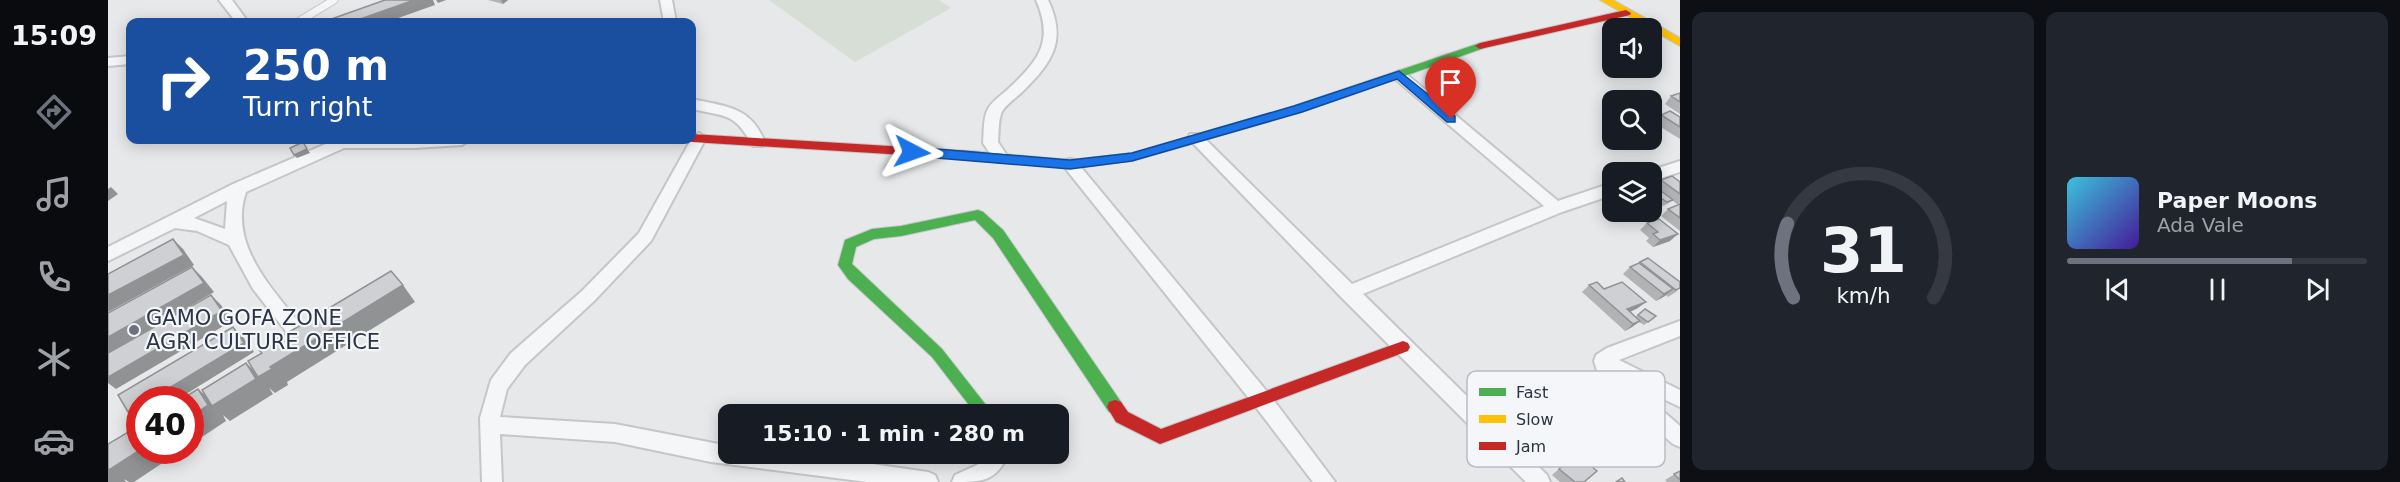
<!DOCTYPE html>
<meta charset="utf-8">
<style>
:root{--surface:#171b24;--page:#20242c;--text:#f1f3f6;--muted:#9ea1a6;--line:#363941;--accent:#6c737f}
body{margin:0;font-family:"DejaVu Sans",sans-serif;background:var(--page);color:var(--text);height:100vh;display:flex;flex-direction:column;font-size:22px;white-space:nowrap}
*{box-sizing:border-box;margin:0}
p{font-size:20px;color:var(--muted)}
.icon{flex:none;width:33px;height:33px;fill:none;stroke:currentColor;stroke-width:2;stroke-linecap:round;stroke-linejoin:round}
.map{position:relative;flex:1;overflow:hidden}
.side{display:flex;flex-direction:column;gap:12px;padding:12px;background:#0d0f14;width:720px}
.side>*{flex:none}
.guide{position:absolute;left:18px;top:18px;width:570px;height:126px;border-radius:12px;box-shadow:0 3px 15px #0003;background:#1a4fa0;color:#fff;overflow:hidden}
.controls{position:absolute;left:1494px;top:18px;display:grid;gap:12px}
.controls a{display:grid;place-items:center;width:60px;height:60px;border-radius:12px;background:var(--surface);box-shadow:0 3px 15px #0003;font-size:30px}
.speed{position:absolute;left:18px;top:386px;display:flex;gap:12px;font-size:30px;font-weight:700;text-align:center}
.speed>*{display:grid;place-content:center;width:78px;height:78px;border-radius:50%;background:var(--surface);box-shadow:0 3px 15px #0003;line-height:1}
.speed .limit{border:9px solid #d22;background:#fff;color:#111}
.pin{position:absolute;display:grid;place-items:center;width:51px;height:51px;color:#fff;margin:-62px -26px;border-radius:50% 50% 50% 0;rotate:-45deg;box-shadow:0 0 6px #0007}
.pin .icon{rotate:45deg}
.me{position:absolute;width:66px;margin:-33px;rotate:94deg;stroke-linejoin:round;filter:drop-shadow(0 0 4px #0008)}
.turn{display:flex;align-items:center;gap:21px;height:126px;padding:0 18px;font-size:27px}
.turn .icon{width:78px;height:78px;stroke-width:2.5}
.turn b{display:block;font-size:42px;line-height:51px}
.side .tile{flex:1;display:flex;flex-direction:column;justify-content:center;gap:9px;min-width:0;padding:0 21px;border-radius:12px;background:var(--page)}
.side .dial{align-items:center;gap:0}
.dial svg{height:156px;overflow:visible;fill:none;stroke:var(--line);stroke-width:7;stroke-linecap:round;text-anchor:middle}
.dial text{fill:var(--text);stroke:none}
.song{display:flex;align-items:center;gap:18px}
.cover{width:72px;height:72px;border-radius:9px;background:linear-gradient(135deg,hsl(190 70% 55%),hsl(260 70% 35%))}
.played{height:6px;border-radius:3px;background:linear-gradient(90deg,var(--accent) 75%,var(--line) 75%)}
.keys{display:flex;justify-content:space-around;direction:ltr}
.side .tiles{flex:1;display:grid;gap:12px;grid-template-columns:repeat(2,1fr)}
.trip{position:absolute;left:610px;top:404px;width:351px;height:60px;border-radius:12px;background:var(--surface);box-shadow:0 3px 15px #0003;font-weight:700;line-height:60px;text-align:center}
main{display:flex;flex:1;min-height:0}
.dock{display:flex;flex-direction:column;width:108px;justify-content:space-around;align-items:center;background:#090b0e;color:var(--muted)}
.dock .icon{width:42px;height:42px}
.dock .on{color:var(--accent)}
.dock b{font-size:27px;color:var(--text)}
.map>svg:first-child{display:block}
.green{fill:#d6ded6}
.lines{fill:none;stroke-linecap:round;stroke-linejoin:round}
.lane-casing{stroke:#c4c6c8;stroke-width:9}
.street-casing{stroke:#c4c6c8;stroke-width:4}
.fast-casing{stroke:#c4c6c8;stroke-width:2}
.slow-casing{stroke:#c4c6c8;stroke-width:2}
.jam-casing{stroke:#c4c6c8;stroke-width:2}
.lane{stroke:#f5f6f7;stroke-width:7}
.street{fill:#f5f6f7;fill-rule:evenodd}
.fast{fill:#4caf50;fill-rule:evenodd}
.slow{fill:#ffc107;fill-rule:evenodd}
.jam{fill:#c62828;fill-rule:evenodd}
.wall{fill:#b1b3b5}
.shaded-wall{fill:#909294}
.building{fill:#ced0d3;stroke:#909294;stroke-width:1.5}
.route{fill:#1a73e8;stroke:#114b97;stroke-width:1.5}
.poi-dot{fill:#6c737f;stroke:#f4f6f9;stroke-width:2}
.labels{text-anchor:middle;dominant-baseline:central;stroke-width:4.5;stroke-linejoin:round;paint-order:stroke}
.poi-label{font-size:21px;fill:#2b3445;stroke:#f4f6f9;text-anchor:start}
.key{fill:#f4f6f9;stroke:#b8bcc3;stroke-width:1.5}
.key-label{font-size:16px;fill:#2b3445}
</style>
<main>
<nav class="dock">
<b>15:09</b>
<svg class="icon on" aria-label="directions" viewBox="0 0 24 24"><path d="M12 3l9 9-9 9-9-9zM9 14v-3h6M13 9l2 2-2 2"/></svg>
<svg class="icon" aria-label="music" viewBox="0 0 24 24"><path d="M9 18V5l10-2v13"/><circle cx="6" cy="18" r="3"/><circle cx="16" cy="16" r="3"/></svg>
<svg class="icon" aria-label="phone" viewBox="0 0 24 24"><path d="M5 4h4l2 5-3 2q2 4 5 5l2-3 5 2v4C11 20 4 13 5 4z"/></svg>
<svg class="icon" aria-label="climate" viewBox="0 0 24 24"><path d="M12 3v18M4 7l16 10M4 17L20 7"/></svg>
<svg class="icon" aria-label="car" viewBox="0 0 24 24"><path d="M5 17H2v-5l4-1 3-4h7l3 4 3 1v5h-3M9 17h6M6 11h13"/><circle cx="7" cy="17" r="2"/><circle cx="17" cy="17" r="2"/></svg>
</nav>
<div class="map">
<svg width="1572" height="482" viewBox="0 0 1572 482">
<rect width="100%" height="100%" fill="#e6e8ea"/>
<polygon class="green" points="661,0 831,0 843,8 747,62"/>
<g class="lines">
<defs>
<polyline id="lane" points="190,22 226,0"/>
<g id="street">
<polygon points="111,0 124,0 140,22 128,22"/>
<polygon points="552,0 564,0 568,22 556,22"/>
<path d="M928 0H940C960 42 943 64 912 94 906 99 895 107 893 114 890 123 891 134 890 142L900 157 892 162 887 161 875 143C876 133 875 120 879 111 882 103 892 96 898 91 929 62 947 43 928 0Z"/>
<polygon points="22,56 22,64 0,66 0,58"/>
<polygon points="1291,71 1296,72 1450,201 1504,183 1504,195 1454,212 1255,294 1439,475 1442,482 1418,482 1234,298 1080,138 1082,134 1092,134 1244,284 1436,206 1286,78 1284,75"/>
<path d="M584 99C619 107 642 106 657 142L655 146H645C626 112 619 117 584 109Z"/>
<polygon points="591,133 598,138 543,241 486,301 417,365 399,389 392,417 507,424 621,446 621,453 687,453 820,472 827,475 830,482 759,482 603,462 507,442 392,434 394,482 374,482 372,418 383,380 403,353 474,291 531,233 584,138"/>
<path d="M219 140H361L354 145 307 148H236L138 192C120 246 165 289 196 329L199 334 196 339 190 342 184 339 145 289 121 245 89 231 67 228 0 261V247L125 184 220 143ZM119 201 117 229 86 218Z"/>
<polygon points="962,159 967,160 1161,394 1227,482 1205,482 1147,406 957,168 954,164 957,160"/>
<polygon points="1572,161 1572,172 1544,181 1544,172 1538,172"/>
<polygon points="1572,321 1572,336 1511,360 1572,390 1572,407 1524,384 1572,426 1572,447 1565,444 1492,380 1486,361 1488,355 1499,348"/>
<path d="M881 453H901C888 482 875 482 844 482L847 475 869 465Z"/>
</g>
<g id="fast">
<polygon points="1372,43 1376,44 1376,48 1194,112 1024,161 962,168 863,159 857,155 863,151 962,160 1024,153 1186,106"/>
<polygon points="870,210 875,212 895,230 1013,402 1015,407 1013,412 1007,414 1001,412 885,238 867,220 793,236 766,239 748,247 744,264 834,349 885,414 868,414 824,357 740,279 730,265 737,240 764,229 793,226"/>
</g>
<polygon id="slow" points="1492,0 1505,0 1572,38 1572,46"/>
<g id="jam">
<polygon points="1518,10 1523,13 1522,15 1372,49 1367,46 1372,43"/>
<polygon points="584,134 863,151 869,155 863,159 584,142 579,140 584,140"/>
<polygon points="1295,341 1300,343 1302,347 1300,351 1052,444 1008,422 999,407 1001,402 1007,400 1013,402 1020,412 1053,429"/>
</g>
</defs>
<use href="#lane" class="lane-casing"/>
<use href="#street" class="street-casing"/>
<use href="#fast" class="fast-casing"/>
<use href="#slow" class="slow-casing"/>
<use href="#jam" class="jam-casing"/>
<use href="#lane" class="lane"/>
<use href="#street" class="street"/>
<use href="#fast" class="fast"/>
<use href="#slow" class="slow"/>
<use href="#jam" class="jam"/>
</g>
<g class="wall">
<polygon points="380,0 400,0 395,4"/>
<polygon points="1572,93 1572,114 1557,104 1563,96"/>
<polygon points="1553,115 1572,117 1572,139 1546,123"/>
<polygon points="1553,180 1572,182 1572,231 1553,216 1560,209 1570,205 1564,200 1561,203 1555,206 1544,197 1547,194 1552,192 1546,188"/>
<polygon points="1539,223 1562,241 1545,247 1538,241 1541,238 1532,230"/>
<polygon points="1532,262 1572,282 1568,292 1560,297 1558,295 1548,301 1515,274 1522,267"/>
<polygon points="1481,285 1496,289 1530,308 1522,312 1527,317 1537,309 1548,316 1536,325 1531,322 1524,327 1517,331 1474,292"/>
<polygon points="1415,379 1500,432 1517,445 1506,452 1500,446 1486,455 1408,386"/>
<polygon points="1468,454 1476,482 1452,482 1444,475"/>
<polygon points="1572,471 1572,482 1559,482 1557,480"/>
</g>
<g class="shaded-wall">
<polygon points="306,0 325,0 327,5 279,22 244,22"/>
<polygon points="328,0 338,0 330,3"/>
<polygon points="393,0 400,0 395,4"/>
<polygon points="199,149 202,153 189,158 186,155"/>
<polygon points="3,187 10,194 0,201 0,189"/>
<polygon points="1570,234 1562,241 1545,247 1552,240"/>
<polygon points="65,239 75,249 86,265 0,312 0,295"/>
<polygon points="84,267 94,277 106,292 0,354 0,337"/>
<polygon points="295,285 307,302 179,382 180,385 167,393 161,388 165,394 122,421 115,415 118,421 82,445 82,417 90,389 107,404 138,363 152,376 162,367"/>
<polygon points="1565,289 1557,296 1548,301 1556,294"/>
<polygon points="103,295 113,305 124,321 8,389 0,383 0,377"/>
<polygon points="1538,302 1530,308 1515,315 1519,309"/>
<polygon points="1532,321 1524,327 1517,331 1525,324"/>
<polygon points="125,327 135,337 146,352 70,399 43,399"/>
<polygon points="32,406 32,420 20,412"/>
<polygon points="32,450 74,450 26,482 21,482 16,479 18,482 0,482 0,458"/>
</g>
<g class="building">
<polygon points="277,0 306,0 244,22 215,22"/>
<polygon points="1572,93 1572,102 1563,96"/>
<polygon points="1562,111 1572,117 1572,127 1553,115"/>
<polygon points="195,142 199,149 186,155 182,148"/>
<polygon points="1564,176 1572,182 1572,194 1553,180"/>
<polygon points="1553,191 1565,200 1559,202 1547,194"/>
<polygon points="1572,204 1572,218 1560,209"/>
<polygon points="1551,219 1570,234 1552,240 1545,234 1550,232 1539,223"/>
<polygon points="65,239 76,255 0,295 0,274"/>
<polygon points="1540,258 1572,282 1572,288 1568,290 1532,262"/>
<polygon points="1531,263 1565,289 1556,294 1522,267"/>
<polygon points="84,267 96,283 0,337 0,313"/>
<polygon points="283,271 295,285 162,367 164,369 150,377 140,361 154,353 151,350"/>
<polygon points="1489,282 1496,289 1514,282 1538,302 1519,309 1532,321 1525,324 1481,285"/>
<polygon points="103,295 114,311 0,377 0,353"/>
<polygon points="1537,309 1548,316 1540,322 1530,315"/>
<polygon points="125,327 136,343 43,399 32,399 32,406 20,412 10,395"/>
<polygon points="138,363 148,379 104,406 94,390"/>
<polygon points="90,389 100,405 82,417 82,399 74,399"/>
<polygon points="32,425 32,450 1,470 0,468 0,444"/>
<polygon points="1468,454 1489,471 1476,482 1467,482 1451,469"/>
<polygon points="1572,471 1572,480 1566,474"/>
<polygon points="1514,478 1517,482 1508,482"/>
</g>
<polygon class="route" points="1291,71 1347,116 1347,122 1339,122 1289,79 1194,112 1024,161 962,169 804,156 798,152 804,147 962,160 1024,153 1186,106"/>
<circle class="poi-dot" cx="26" cy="330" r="6"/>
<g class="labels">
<g class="poi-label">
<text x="38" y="318">GAMO GOFA ZONE<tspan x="38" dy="24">AGRI CULTURE OFFICE</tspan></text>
</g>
</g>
<rect x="1359" y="371" width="198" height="96" rx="9" class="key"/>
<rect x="1371" y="388" width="27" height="8" fill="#4caf50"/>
<rect x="1371" y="415" width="27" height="8" fill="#ffc107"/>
<rect x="1371" y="442" width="27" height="8" fill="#c62828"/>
<g class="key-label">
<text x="1408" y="398">Fast</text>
<text x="1408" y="425">Slow</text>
<text x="1408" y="452">Jam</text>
</g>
</svg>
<div class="controls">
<a><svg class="icon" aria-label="sound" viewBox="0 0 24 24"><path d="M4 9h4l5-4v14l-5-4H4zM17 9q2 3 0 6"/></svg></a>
<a><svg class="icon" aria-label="search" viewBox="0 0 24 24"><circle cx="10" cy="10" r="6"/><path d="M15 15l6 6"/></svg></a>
<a><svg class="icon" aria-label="layers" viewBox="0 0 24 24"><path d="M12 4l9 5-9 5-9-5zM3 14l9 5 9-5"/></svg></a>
</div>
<div class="speed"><div class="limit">40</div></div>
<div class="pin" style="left:1343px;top:119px;background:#d93025"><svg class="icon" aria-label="arrive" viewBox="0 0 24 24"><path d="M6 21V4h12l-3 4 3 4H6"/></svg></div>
<svg class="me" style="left:804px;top:152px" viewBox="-20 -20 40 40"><path d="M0-17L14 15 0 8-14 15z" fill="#1a73e8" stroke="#fff" stroke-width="4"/></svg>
<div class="trip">15:10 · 1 min · 280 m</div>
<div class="guide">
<div class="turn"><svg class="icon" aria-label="right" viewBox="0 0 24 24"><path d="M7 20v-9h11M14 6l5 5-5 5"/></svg><div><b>250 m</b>Turn right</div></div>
</div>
</div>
<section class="side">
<div class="tiles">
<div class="tile dial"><svg viewBox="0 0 100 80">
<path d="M14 69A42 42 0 1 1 86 69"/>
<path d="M14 69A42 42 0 0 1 11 31" stroke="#6c737f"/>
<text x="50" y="56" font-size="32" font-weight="700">31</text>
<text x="50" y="72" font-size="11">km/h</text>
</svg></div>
<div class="tile">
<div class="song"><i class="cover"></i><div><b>Paper Moons</b><p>Ada Vale</p></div></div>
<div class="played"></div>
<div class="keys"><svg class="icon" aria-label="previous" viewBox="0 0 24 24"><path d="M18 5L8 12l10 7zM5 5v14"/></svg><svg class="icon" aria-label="pause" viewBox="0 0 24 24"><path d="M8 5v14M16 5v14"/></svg><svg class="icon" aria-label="next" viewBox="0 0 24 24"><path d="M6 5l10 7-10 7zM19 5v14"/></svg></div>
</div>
</div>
</section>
</main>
